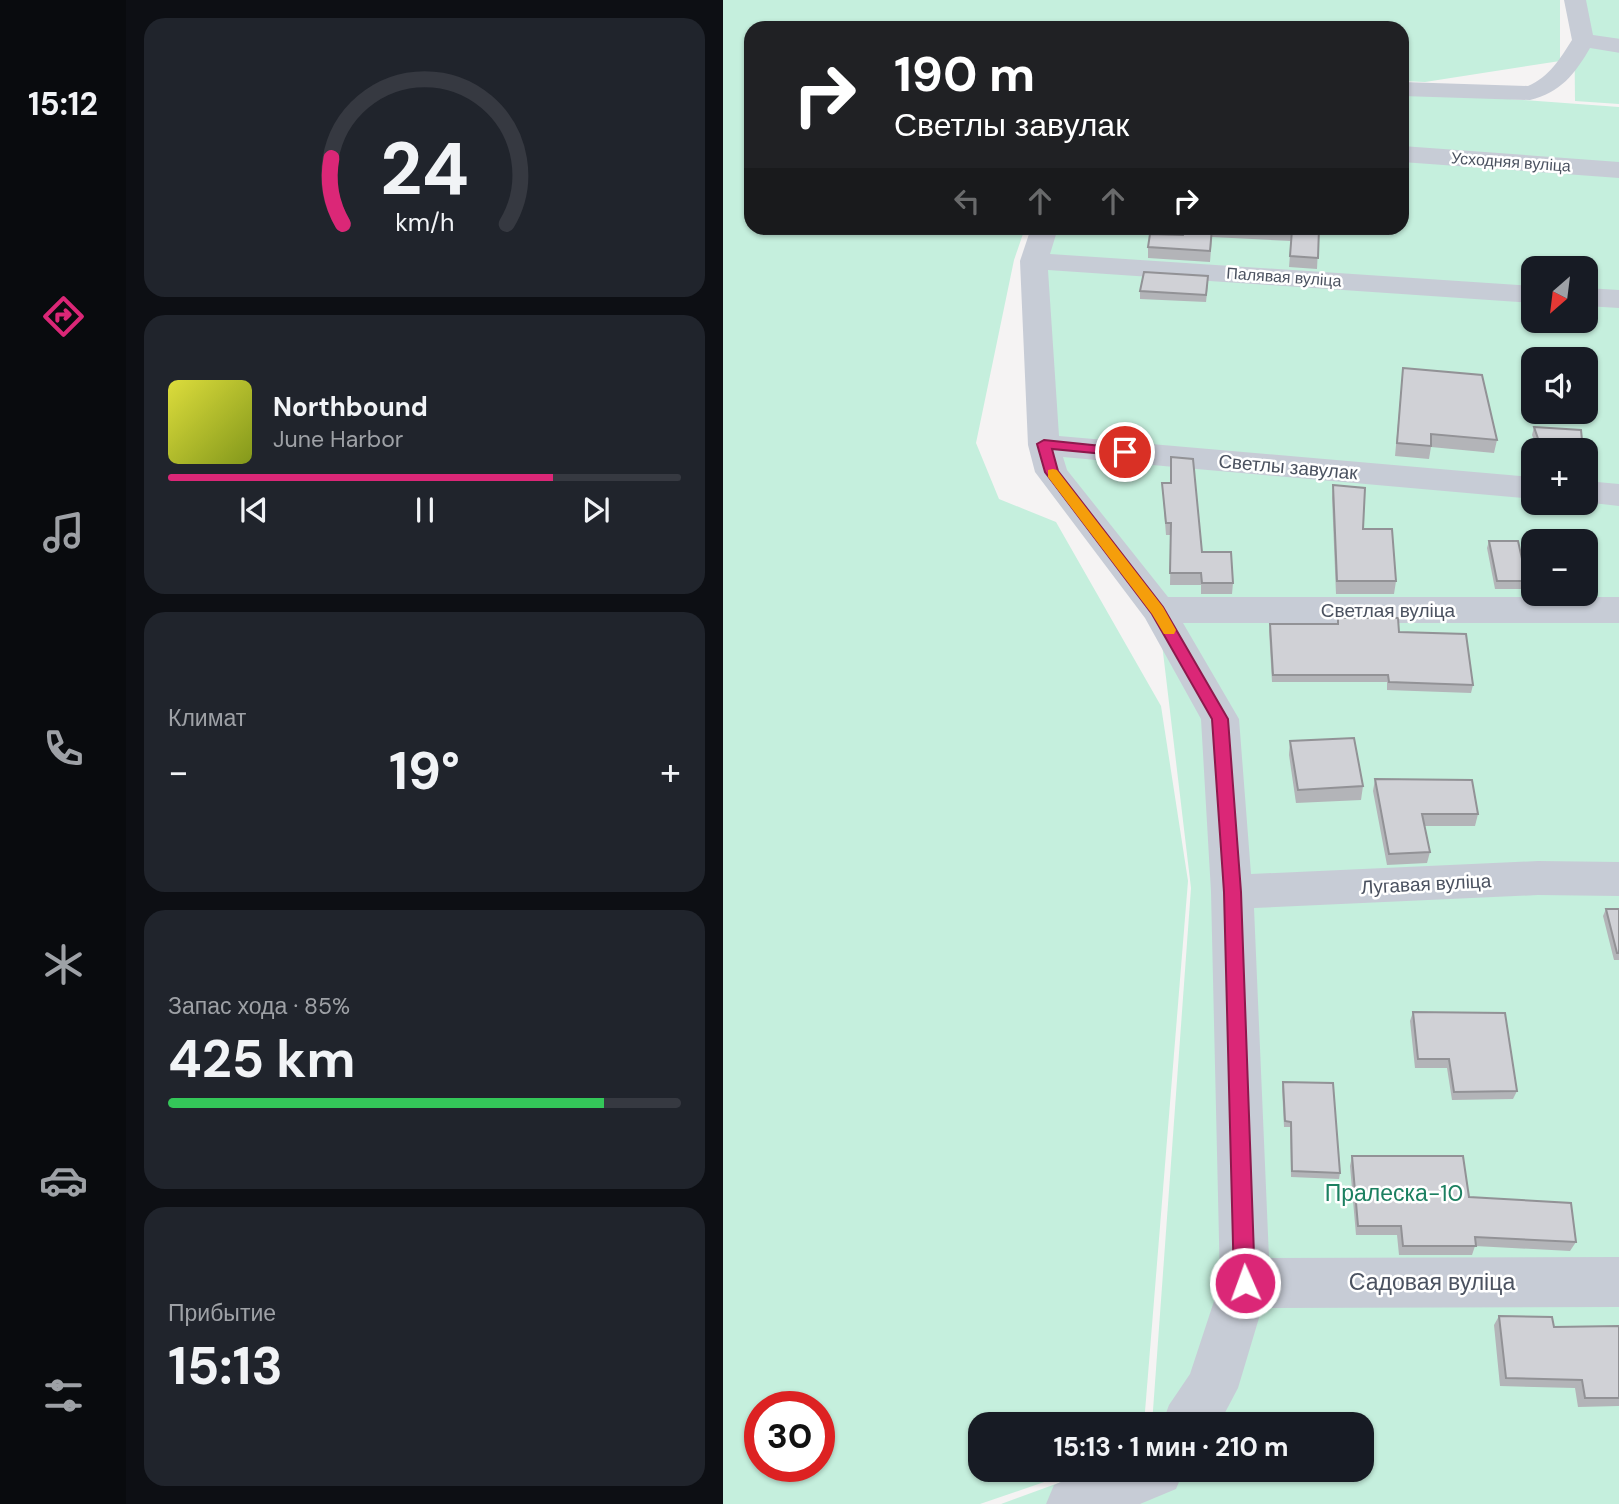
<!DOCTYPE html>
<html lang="ru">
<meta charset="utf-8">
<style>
:root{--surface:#171b24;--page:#20242c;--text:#f1f3f6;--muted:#9ea1a6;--line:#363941;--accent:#db2777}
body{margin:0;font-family:"DM Sans",sans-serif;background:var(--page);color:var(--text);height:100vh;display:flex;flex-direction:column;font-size:26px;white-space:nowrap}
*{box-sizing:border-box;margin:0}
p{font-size:23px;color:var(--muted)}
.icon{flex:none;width:38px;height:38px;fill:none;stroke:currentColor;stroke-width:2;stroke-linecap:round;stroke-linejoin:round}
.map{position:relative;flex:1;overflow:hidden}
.details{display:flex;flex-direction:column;gap:18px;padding:18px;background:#0d0f14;width:597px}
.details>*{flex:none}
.top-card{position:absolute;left:21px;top:21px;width:665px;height:214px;border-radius:21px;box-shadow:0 2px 5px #0004;background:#202124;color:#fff;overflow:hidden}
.needle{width:46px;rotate:208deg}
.fabs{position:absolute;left:798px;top:256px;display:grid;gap:14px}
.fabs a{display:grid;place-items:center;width:77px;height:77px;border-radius:14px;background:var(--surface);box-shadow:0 2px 5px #0004;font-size:35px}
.speed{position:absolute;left:21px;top:1391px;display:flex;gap:14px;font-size:35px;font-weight:700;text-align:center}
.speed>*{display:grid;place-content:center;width:91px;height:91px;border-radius:50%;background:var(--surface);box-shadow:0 2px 5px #0004;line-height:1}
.speed .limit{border:10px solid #d22;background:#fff;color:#111}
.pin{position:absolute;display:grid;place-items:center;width:60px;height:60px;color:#fff;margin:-30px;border:4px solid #fff;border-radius:50%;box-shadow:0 2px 7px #0007}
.me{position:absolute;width:77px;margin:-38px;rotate:358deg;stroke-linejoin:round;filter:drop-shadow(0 0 5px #0008)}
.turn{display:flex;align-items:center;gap:24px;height:147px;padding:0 35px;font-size:32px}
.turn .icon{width:91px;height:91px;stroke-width:2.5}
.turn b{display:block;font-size:49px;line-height:60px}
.lanes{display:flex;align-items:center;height:66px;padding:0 35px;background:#0003;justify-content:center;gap:35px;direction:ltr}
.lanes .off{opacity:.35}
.big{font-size:52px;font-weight:700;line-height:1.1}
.details .widget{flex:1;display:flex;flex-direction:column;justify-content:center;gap:10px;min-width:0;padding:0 24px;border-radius:21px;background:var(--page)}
.details .dial{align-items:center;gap:0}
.dial svg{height:182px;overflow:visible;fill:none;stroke:var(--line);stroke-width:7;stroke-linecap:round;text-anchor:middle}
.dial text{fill:var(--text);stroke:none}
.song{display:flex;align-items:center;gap:21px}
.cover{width:84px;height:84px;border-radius:10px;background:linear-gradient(135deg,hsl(60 70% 55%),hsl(70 70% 35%))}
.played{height:7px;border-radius:4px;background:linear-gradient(90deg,var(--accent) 75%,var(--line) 75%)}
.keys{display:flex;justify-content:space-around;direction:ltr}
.heat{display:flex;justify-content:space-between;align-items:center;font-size:38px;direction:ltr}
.charge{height:10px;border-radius:5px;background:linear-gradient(90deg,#34c759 85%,var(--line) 0)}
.trip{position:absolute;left:245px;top:1412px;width:406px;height:70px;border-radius:21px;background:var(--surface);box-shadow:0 2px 5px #0004;font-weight:700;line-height:70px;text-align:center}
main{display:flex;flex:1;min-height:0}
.menu{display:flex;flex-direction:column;width:126px;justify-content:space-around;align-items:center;background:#090b0e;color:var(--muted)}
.menu .icon{width:49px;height:49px}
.menu .current{color:var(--accent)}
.menu b{font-size:32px;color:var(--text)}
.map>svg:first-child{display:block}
.green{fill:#c5efdd;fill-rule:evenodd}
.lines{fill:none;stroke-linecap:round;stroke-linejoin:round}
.minor{fill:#c7ccd6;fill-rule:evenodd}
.wall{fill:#b3b4b8}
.building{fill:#d0d1d6;stroke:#929296;stroke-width:2}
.route{fill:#db2777;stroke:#8e194d;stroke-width:2}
.slow{fill:#f59e0b}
.labels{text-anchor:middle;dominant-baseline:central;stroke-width:5;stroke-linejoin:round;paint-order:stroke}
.far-street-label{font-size:16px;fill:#4b5260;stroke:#fff}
.street-label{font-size:19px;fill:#4b5260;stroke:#fff}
.near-park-label{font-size:23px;fill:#1c8061;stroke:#fff}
.near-street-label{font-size:23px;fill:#4b5260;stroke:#fff}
</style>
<main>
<nav class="menu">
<b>15:12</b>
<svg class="icon current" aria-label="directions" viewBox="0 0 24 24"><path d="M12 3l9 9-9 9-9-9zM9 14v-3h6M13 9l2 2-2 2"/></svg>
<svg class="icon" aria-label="music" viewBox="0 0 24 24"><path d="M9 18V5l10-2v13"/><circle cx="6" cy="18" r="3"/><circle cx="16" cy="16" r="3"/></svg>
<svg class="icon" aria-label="phone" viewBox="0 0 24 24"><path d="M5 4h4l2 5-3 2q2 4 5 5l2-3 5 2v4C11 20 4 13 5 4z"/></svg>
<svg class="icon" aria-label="climate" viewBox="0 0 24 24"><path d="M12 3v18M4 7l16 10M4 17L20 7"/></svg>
<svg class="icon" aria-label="car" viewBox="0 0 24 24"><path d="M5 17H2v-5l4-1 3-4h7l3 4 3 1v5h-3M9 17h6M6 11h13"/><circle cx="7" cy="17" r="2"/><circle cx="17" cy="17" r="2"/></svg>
<svg class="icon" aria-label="filters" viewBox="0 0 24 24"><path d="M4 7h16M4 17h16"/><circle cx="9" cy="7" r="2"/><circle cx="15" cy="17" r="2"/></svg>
</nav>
<section class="details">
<div class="widget dial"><svg viewBox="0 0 100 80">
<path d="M14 69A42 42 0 1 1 86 69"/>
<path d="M14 69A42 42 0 0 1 9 40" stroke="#db2777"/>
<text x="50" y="56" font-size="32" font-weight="700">24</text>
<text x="50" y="72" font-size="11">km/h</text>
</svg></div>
<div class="widget">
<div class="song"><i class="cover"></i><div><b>Northbound</b><p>June Harbor</p></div></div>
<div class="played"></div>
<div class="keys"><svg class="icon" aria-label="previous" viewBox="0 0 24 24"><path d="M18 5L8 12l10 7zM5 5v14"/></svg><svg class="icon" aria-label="pause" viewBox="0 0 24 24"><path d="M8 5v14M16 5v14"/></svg><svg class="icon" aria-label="next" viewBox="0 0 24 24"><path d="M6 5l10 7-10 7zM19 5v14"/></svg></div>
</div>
<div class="widget"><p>Климат</p>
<div class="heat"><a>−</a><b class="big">19°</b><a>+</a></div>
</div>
<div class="widget"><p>Запас хода · 85%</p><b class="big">425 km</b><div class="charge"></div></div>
<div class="widget"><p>Прибытие</p><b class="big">15:13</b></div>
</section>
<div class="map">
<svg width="897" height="1504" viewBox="0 0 897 1504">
<rect width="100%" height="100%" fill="#f5f3f3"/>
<g class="green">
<path d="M0 0H837V61L702 82 679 81V28H28V228H302L291 260 253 443 276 499 333 522 438 706 465 881 421 1424H257V1470H356L257 1504H0ZM37 1407H96V1466H37Z"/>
<polygon points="851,0 896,0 896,104 852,101"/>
<path d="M679 91 896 107V1504H278L371 1470H639V1424H429L468 888 435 610 337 472 309 261 318 228H679ZM810 268H863V320H810ZM810 359H863V411H810ZM810 450H863V502H810ZM810 541H863V593H810Z"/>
</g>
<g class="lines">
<g class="minor">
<path d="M841 0H863L870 35 897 39V53L867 48C852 74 837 93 807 100L679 96V82L805 86C826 77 837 59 849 40Z"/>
<polygon points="679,146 897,162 897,178 679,162"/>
<polygon points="308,228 335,228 327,254 810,286 810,303 325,270 336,436 810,477 810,499 340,457 344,470 445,597 897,597 897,623 460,623 516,719 528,874 815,861 897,862 897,896 815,895 531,908 546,1258 897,1257 897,1307 539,1308 515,1388 496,1424 439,1424 446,1405 467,1374 497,1283 488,892 478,719 422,618 312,472 305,445 297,261"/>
<polygon points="863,288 897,290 897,308 863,306"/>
<polygon points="863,481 897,484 897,506 861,502"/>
<polygon points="366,1470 461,1470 453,1489 417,1504 323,1504 331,1485"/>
</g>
</g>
<g class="wall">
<polygon points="461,228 596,228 594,269 566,267 568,241 489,237 487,262 425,258 425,247 460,235"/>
<polygon points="485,284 483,302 417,299 417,291"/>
<polygon points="680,368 774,440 771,453 708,447 706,459 672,456"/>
<polygon points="811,427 860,450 815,450 809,435"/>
<polygon points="439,483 479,552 510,583 509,594 478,594 478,585 447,585 448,535 443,535"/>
<polygon points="610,485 640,529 673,581 671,594 613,594 609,498"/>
<polygon points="766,541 804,581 802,589 772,589 764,548"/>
<polygon points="615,618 676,632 750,685 748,693 664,690 664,682 549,682 546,631 547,624 614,624"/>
<polygon points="567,741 640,786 638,800 573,803 566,755"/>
<polygon points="652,779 755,814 752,826 701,826 707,852 704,863 664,865 650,791"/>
<polygon points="883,909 896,909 896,960 891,960 880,916"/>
<polygon points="690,1012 794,1091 790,1099 729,1100 724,1068 692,1068 687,1021"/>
<polygon points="560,1082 617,1173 616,1179 568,1177 567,1127 561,1127 559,1088"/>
<polygon points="629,1156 746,1197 853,1242 847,1251 752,1246 749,1255 676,1255 674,1235 633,1235 627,1166"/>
<polygon points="776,1316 831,1327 896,1326 896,1406 855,1407 852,1388 777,1386 771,1325"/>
</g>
<g class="building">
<polygon points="461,228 489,228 487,251 425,247 427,234 460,235"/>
<polygon points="520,228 596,228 595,258 567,256 569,230"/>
<polygon points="421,272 485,276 483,295 417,291"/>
<polygon points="680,368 759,375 774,440 708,434 708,446 674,443"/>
<polygon points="811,427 858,430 860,450 819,450"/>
<polygon points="448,457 470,459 479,552 508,552 510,583 479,583 478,573 447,573 448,523 443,523 439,483 448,483"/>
<polygon points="610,485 642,488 640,529 669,529 673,581 614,581"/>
<polygon points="766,541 795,541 804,581 774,581"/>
<polygon points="615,618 675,618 676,632 743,634 750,685 666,682 665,675 550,675 547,624 615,624"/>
<polygon points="631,738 640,786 575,790 567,741"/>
<polygon points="652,779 749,780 755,814 699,814 707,852 666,854"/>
<polygon points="883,909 896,909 896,953 894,953"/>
<polygon points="690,1012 782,1013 794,1091 731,1092 726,1059 695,1059"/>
<polygon points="560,1082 610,1083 617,1173 569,1171 568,1122 562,1121"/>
<polygon points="629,1156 740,1156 746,1197 848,1203 853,1242 752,1237 753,1246 680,1246 678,1226 635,1226"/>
<polygon points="776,1316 829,1317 831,1327 896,1326 896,1398 862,1398 859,1380 783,1378"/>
</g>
<polygon class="route" points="321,440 407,449 407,455 402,456 329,449 335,471 440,607 505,719 518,892 532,1283 529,1290 522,1293 515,1290 511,1283 501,892 489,719 429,614 322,472 314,444"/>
<polygon class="slow" points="330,469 334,470 440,607 453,630 451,634 441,634 429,614 325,477 325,470"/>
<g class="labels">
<g class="far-street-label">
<text transform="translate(788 162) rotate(4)">Усходняя вуліца</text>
<text transform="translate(561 277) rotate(4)">Палявая вуліца</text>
</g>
<g class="street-label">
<text transform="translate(565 467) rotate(5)">Светлы завулак</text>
<text x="665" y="610">Светлая вуліца</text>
<text transform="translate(703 884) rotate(-3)">Лугавая вуліца</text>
</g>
<g class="near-park-label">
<text x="671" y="1193">Пралеска-10</text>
</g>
<g class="near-street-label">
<text x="709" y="1282">Садовая вуліца</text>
</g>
</g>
</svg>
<div class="fabs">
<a><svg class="needle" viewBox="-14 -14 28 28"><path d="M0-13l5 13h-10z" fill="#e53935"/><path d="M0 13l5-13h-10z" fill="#9ea1a6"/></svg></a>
<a><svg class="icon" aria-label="sound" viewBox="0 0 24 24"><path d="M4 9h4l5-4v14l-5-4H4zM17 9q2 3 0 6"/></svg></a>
<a>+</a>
<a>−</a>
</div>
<div class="speed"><div class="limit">30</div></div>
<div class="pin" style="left:402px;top:452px;background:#d93025"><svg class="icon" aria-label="arrive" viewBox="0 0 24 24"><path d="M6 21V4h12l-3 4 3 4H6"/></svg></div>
<svg class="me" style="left:522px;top:1283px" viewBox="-20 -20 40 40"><circle r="17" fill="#db2777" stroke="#fff" stroke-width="3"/><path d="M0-11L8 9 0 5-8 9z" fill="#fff"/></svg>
<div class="trip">15:13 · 1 мин · 210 m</div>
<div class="top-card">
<div class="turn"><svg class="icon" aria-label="right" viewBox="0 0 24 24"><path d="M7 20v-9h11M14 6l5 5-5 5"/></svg><div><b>190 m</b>Светлы завулак</div></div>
<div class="lanes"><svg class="icon off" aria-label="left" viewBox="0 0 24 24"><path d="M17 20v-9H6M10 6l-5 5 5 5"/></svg><svg class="icon off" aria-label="ahead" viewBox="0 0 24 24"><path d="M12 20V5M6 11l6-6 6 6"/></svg><svg class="icon off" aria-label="ahead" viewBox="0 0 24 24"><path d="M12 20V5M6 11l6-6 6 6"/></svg><svg class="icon" aria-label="right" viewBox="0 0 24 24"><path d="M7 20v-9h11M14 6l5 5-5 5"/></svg></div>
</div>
</div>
</main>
